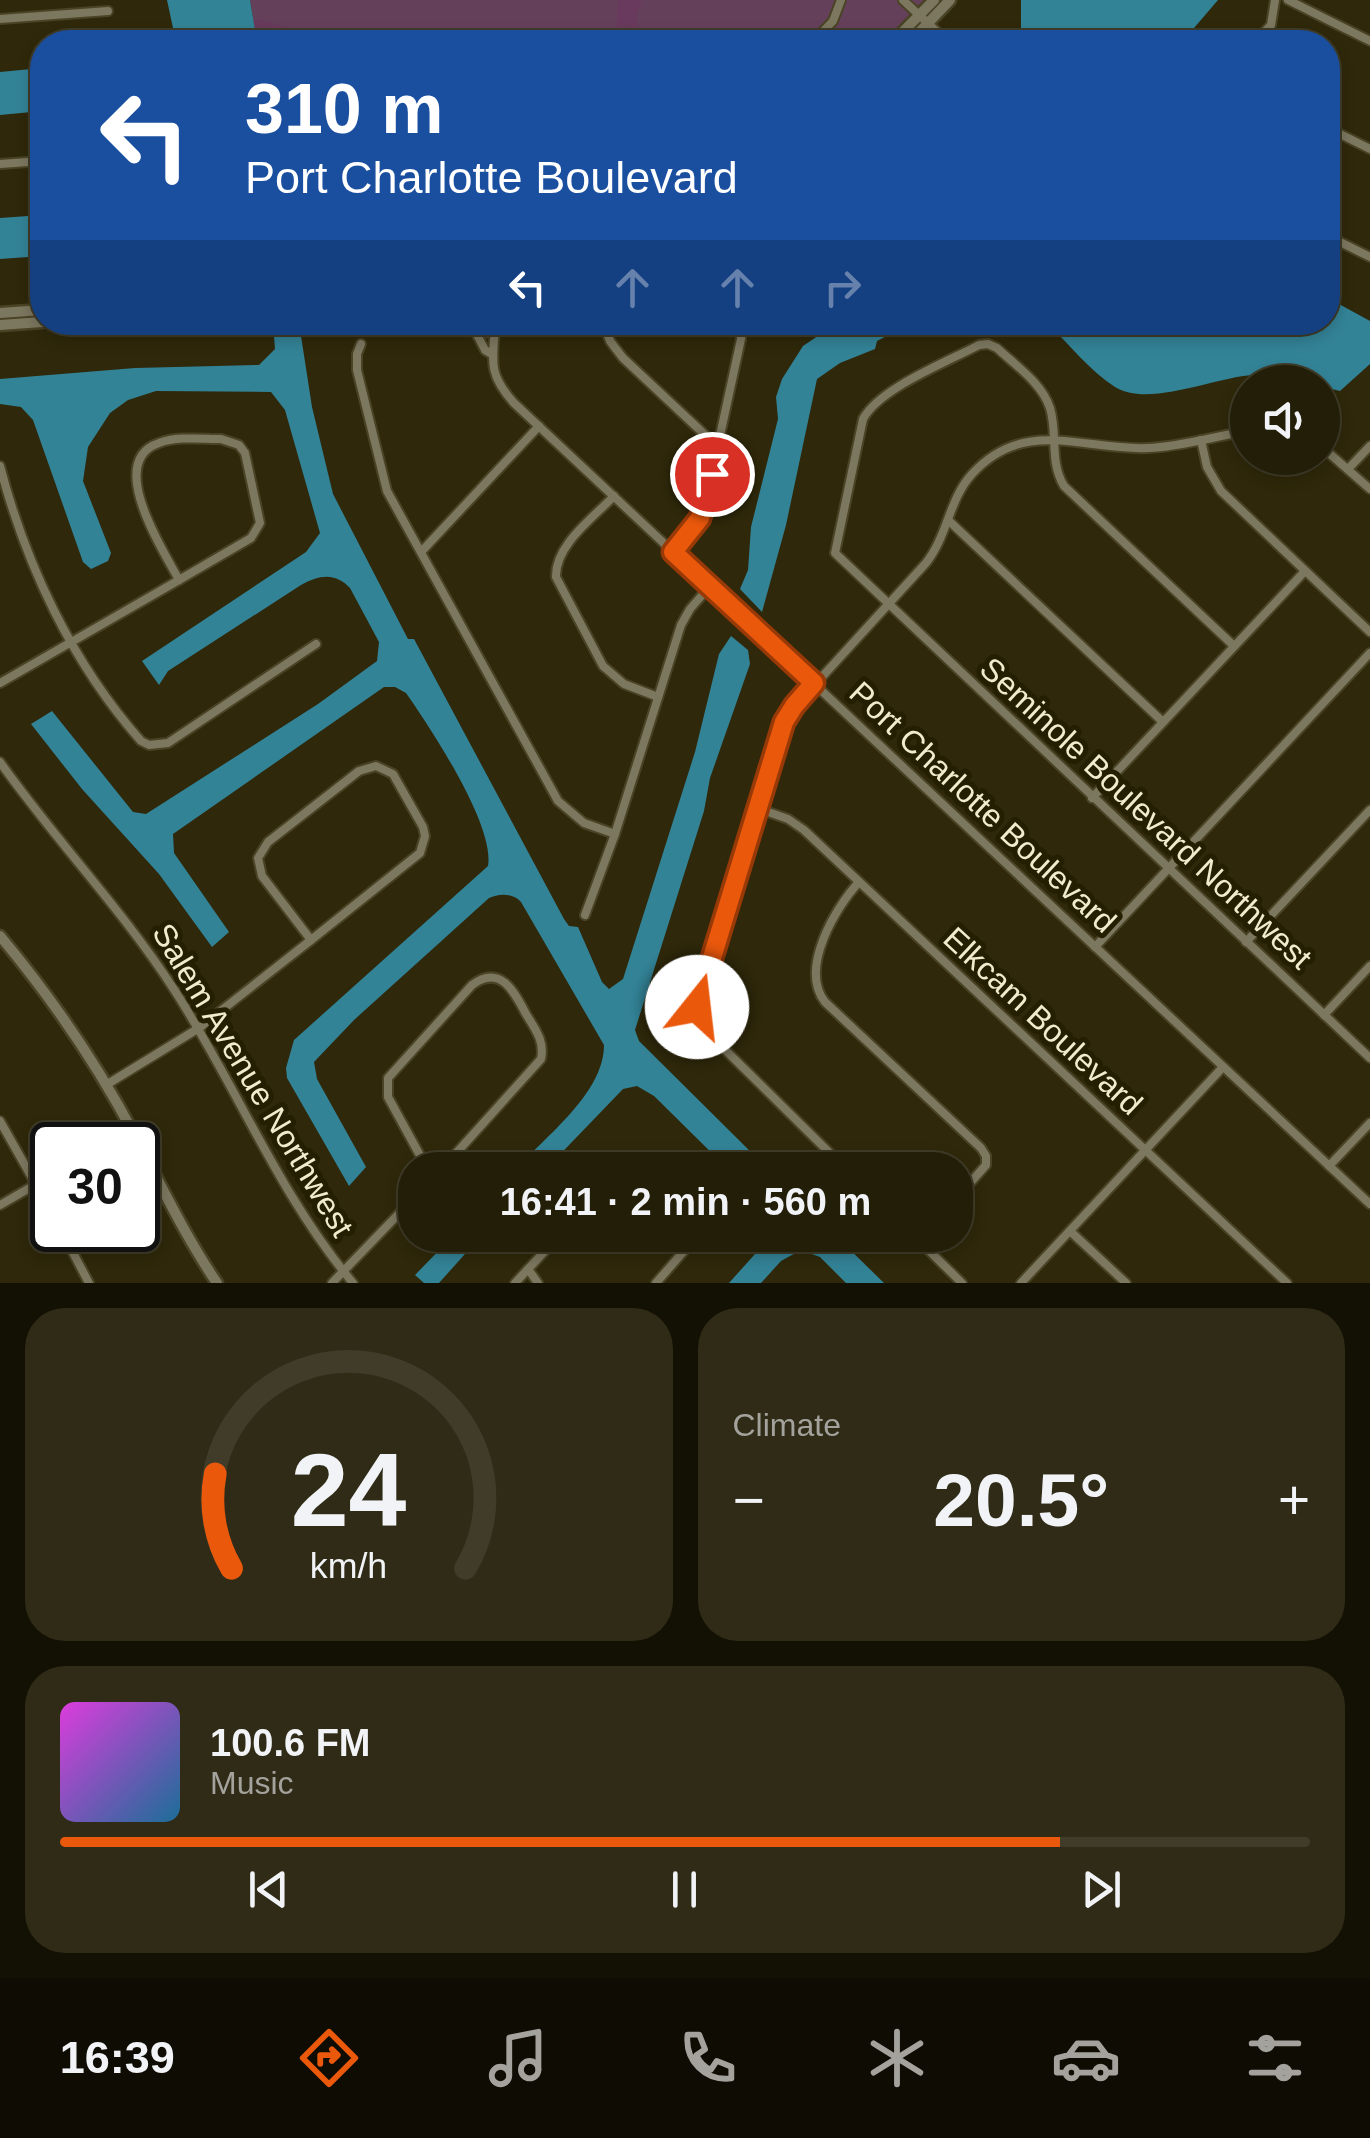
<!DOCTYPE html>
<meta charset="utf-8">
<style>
:root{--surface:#231e08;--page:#2f2b16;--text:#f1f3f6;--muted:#a3a29c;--line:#403c29;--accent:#ea580c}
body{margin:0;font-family:Helvetica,sans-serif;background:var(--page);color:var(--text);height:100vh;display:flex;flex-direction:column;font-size:38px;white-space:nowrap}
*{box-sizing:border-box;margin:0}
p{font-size:32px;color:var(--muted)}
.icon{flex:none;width:55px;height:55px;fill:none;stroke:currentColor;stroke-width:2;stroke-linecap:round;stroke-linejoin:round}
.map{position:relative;height:1283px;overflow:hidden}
.drawer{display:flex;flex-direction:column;gap:25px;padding:25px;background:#131004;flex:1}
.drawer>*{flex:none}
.hud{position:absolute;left:30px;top:30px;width:1310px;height:305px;border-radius:40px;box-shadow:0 5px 15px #0003,0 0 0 2px var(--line);background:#1a4fa0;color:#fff;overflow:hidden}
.buttons{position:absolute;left:1230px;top:365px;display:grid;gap:20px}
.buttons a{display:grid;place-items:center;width:110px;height:110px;border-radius:50%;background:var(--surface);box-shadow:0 5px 15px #0003,0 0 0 2px var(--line);font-size:50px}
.speed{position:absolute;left:30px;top:1122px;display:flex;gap:20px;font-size:50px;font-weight:700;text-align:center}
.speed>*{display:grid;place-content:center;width:130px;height:130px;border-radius:50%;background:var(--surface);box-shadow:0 5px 15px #0003,0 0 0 2px var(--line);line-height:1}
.speed .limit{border:5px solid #111;border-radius:15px;background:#fff;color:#111}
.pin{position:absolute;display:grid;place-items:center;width:85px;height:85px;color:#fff;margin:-42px;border:5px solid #fff;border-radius:50%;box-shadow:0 2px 10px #0007}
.me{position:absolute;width:110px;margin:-55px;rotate:16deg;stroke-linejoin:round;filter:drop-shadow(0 0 8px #0008)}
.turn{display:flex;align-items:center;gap:35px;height:210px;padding:0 50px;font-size:45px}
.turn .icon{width:130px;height:130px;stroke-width:2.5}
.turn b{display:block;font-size:70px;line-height:85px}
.lanes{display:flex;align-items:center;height:95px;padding:0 50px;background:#0003;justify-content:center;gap:50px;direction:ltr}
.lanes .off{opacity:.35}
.big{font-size:75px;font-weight:700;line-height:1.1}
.drawer .tile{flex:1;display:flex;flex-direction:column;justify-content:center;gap:15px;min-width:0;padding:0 35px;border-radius:40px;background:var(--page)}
.drawer .dial{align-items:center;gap:0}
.dial svg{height:260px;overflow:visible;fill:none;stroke:var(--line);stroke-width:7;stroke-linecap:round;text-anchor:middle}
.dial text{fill:var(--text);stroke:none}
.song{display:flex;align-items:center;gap:30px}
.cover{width:120px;height:120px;border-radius:15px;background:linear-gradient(135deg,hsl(300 70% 55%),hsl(200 70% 35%))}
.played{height:10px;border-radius:5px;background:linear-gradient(90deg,var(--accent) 80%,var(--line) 80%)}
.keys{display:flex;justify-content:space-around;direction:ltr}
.heat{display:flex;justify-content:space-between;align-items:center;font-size:55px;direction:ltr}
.drawer .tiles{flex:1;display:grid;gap:25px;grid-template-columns:1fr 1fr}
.tile:last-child{grid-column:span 2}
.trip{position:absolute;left:398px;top:1152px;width:575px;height:100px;border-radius:40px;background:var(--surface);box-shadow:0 5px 15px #0003,0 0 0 2px var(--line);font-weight:700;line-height:100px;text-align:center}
.dock{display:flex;height:160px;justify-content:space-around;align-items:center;background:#0e0c03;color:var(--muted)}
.dock .icon{width:70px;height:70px}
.dock .active{color:var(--accent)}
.dock b{font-size:45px;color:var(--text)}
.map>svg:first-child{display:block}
.green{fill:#65405b}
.forest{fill:#693a5d}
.water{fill:#338397}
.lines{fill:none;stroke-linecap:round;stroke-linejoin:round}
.minor-casing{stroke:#4a4325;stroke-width:12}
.tertiary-casing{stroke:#4a4325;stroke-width:15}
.minor{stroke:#7c775f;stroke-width:8}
.tertiary{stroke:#7c775f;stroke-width:10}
.route-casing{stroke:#983908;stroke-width:25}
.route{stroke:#ea580c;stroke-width:18}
.labels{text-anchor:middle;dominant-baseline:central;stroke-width:10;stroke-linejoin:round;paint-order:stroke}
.street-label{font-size:32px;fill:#f2ebce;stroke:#251f02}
</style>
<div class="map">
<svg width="1370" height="1283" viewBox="0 0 1370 1283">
<rect width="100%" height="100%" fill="#2f280a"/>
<polygon class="green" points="250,0 924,0 883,42 257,42"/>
<g class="forest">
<polygon points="618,0 642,0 636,16 642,42 616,42"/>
<polygon points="253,19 349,42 257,42"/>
</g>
<g class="water">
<polygon points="167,0 250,0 257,42 176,42"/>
<polygon points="1021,0 1218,0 1182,42 1021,42"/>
<polygon points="42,68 42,111 0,115 0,72"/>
<polygon points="42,215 42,256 0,259 0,218"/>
<path d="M1328 298 1370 321V364L1340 391 1323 387 1322 382C1299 382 1276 373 1253 375 1215 377 1148 408 1115 387 1090 371 1069 344 1047 323L1328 322Z"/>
<path d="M273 323H299L312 407 333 494 408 639H414L564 919 569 926 578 927 602 982 609 989 623 979 695 752 719 654 731 636 748 650 750 664 710 778 704 811 635 1030 639 1041 769 1170H729L654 1096 637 1086 623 1089 545 1170H515C546 1136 604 1093 604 1045L521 902C513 893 499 893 489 898L354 1020 314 1062 317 1079 366 1167 349 1186 287 1078 286 1068 294 1040 488 866C495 825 431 729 406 693L395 687H384L173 834 174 853 229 932 212 947 159 874 82 789 31 724 52 711 133 812 146 814 318 704 377 661 379 642 350 588C335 572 319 575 301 585L168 671 159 685 142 661 306 552 320 533 285 410 271 392 156 391 128 400 110 413 88 447 83 481 111 553 108 561 91 569 83 562 33 420 21 407 0 404V379L135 368 259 365 275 349Z"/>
<polygon points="837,323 912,323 877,341 875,349 840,363 817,379 786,525 762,612 740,589 748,570 751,527 778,419 776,397 782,379 803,346"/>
<polygon points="454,1235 482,1235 439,1283 424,1283 415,1275"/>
<polygon points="772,1235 835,1235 884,1283 846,1283 820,1257 801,1250 781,1261 761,1283 729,1283"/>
</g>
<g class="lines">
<defs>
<g id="minor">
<polyline points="903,0 948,42"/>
<polyline points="1288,0 1370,41"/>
<polyline points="0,19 108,11"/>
<polyline points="813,42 833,21 841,0"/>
<polyline points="1255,42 1271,25 1275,0"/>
<polyline points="1328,128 1370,149"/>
<polyline points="0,164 42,161"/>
<polyline points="1328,236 1370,257"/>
<polyline points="603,322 610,341 623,358 718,447"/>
<polyline points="474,329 485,350 490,353"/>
<path d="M495 329C492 363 489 375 514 403L1370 1204"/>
<polyline points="361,344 357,354 357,370 387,491 558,801 584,823 615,834"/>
<path d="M221 439 239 445 245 453 260 523 251 538 179 580C163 550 105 461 159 443 177 436 202 439 221 439Z"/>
<polyline points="1201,440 1207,467 1221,491 1370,632"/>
<polyline points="1322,447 1370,489"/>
<path d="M0 466C26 565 72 663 141 741L149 745 168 743 316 644"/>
<polyline points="1348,469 1370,446"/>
<path d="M614 496C593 518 555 545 556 577L603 666 624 684 658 697"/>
<polyline points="948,520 1163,722"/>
<polyline points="421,552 539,426"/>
<polyline points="673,552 696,526 704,509 741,339 741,330 734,322"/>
<path d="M1234 646 1064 486C1049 461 1058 434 1050 408 1042 383 1015 365 997 348L988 344 979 345C947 362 880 388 863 419L835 553 1370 1058"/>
<polyline points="0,683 179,580"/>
<path d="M0 762C56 841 123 910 175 991 237 1087 279 1195 353 1283"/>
<polygon points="376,766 393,774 423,827 425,836 420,853 311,940 262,876 258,858 268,842 359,771"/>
<polyline points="1092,798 1305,571"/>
<polyline points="757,808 788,819 804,830 1287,1283"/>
<path d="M859 882C835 908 799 969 825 1002L981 1148 986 1156V1165L955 1200"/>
<polyline points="585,915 615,834 681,625 690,609 710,586"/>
<polyline points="1246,942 1370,810"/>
<polyline points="1095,947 1370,653"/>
<polyline points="1324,1015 1370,966"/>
<polyline points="106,1085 199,1028 311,940"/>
<polyline points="0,1121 52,1213"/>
<polyline points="109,1145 133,1132"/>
<polyline points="1329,1166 1370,1123"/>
<path d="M428 1170 388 1097V1078L472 985C500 964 514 991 526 1014 535 1029 545 1041 541 1059L441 1170"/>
<polyline points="622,1170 634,1165 652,1170"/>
<path d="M847 1170 707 1032 698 1016V998L789 713 926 563C948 535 949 499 972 474 1025 416 1084 451 1148 448 1181 447 1215 436 1248 431"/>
<polyline points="0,1205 52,1175"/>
<polyline points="61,1230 89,1283"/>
<polyline points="1070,1231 1126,1283"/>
<polyline points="913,1235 962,1283"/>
<polyline points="528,1269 538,1283"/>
<polyline points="332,1283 415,1197"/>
<polyline points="515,1283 560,1235"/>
<polyline points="656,1283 698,1235"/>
<polyline points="1021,1283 1223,1067"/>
</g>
<g id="tertiary">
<polyline points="893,42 934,0"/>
<polyline points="910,42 950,0"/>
<polyline points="0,313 42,310"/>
<path d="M469 322C477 334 492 335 500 322"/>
<polyline points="0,325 42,322"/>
<path d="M0 936C51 997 97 1064 134 1134 161 1185 185 1236 217 1283"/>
</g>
</defs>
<use href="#minor" class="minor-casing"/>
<use href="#tertiary" class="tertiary-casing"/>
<use href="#minor" class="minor"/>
<use href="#tertiary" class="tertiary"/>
</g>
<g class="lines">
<defs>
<polyline id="route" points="697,1007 784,722 794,706 814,683 673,552 700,518 712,474"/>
</defs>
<use href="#route" class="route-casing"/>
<use href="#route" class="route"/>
</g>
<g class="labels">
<g class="street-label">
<text transform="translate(983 807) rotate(43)">Port Charlotte Boulevard</text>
<text transform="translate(1146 813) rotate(43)">Seminole Boulevard Northwest</text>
<text transform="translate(1043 1021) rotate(43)">Elkcam Boulevard</text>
<text transform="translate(253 1080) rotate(59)">Salem Avenue Northwest</text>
</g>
</g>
</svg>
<div class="buttons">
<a><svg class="icon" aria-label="sound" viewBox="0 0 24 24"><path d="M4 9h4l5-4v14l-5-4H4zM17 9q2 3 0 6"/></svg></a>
</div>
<div class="speed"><div class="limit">30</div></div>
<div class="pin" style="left:712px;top:474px;background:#d93025"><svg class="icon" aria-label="arrive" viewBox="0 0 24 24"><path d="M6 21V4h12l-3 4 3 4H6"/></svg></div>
<svg class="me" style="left:697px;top:1007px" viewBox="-20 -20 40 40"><circle r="19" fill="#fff"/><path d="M0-13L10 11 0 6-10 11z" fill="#ea580c"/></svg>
<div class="trip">16:41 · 2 min · 560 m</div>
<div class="hud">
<div class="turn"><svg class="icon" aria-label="left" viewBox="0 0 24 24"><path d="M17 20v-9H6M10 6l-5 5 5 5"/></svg><div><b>310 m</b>Port Charlotte Boulevard</div></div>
<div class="lanes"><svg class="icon" aria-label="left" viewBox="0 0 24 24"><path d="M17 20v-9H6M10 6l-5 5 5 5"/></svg><svg class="icon off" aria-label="ahead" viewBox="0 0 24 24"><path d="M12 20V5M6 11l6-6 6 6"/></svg><svg class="icon off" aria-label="ahead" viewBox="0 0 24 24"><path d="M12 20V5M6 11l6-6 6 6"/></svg><svg class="icon off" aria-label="right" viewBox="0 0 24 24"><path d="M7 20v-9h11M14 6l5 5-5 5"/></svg></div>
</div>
</div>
<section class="drawer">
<div class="tiles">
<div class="tile dial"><svg viewBox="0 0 100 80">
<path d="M14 69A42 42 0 1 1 86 69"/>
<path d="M14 69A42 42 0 0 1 9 40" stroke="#ea580c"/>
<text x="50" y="56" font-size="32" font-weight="700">24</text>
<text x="50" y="72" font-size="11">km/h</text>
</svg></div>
<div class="tile"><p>Climate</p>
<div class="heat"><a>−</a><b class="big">20.5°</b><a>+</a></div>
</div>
<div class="tile">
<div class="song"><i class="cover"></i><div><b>100.6 FM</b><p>Music</p></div></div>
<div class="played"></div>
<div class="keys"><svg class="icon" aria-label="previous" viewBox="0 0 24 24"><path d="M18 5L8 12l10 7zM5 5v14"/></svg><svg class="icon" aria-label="pause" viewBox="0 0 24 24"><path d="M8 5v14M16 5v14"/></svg><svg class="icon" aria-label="next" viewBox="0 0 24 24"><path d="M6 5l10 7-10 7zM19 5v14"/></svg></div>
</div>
</div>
</section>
<nav class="dock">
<b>16:39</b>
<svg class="icon active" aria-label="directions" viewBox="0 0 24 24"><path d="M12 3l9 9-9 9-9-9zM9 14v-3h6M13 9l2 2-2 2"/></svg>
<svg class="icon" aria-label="music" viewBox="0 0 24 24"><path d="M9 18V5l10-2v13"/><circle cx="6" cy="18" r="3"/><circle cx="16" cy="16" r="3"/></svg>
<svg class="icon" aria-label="phone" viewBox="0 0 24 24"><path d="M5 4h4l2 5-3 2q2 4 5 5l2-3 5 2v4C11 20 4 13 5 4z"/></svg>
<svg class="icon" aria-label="climate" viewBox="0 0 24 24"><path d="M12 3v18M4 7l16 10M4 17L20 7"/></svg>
<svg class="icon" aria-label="car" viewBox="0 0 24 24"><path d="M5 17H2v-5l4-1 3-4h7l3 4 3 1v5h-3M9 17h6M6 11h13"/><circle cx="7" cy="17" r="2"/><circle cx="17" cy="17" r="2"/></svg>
<svg class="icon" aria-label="filters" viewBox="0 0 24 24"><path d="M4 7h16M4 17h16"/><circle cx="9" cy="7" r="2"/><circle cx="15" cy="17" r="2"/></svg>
</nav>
